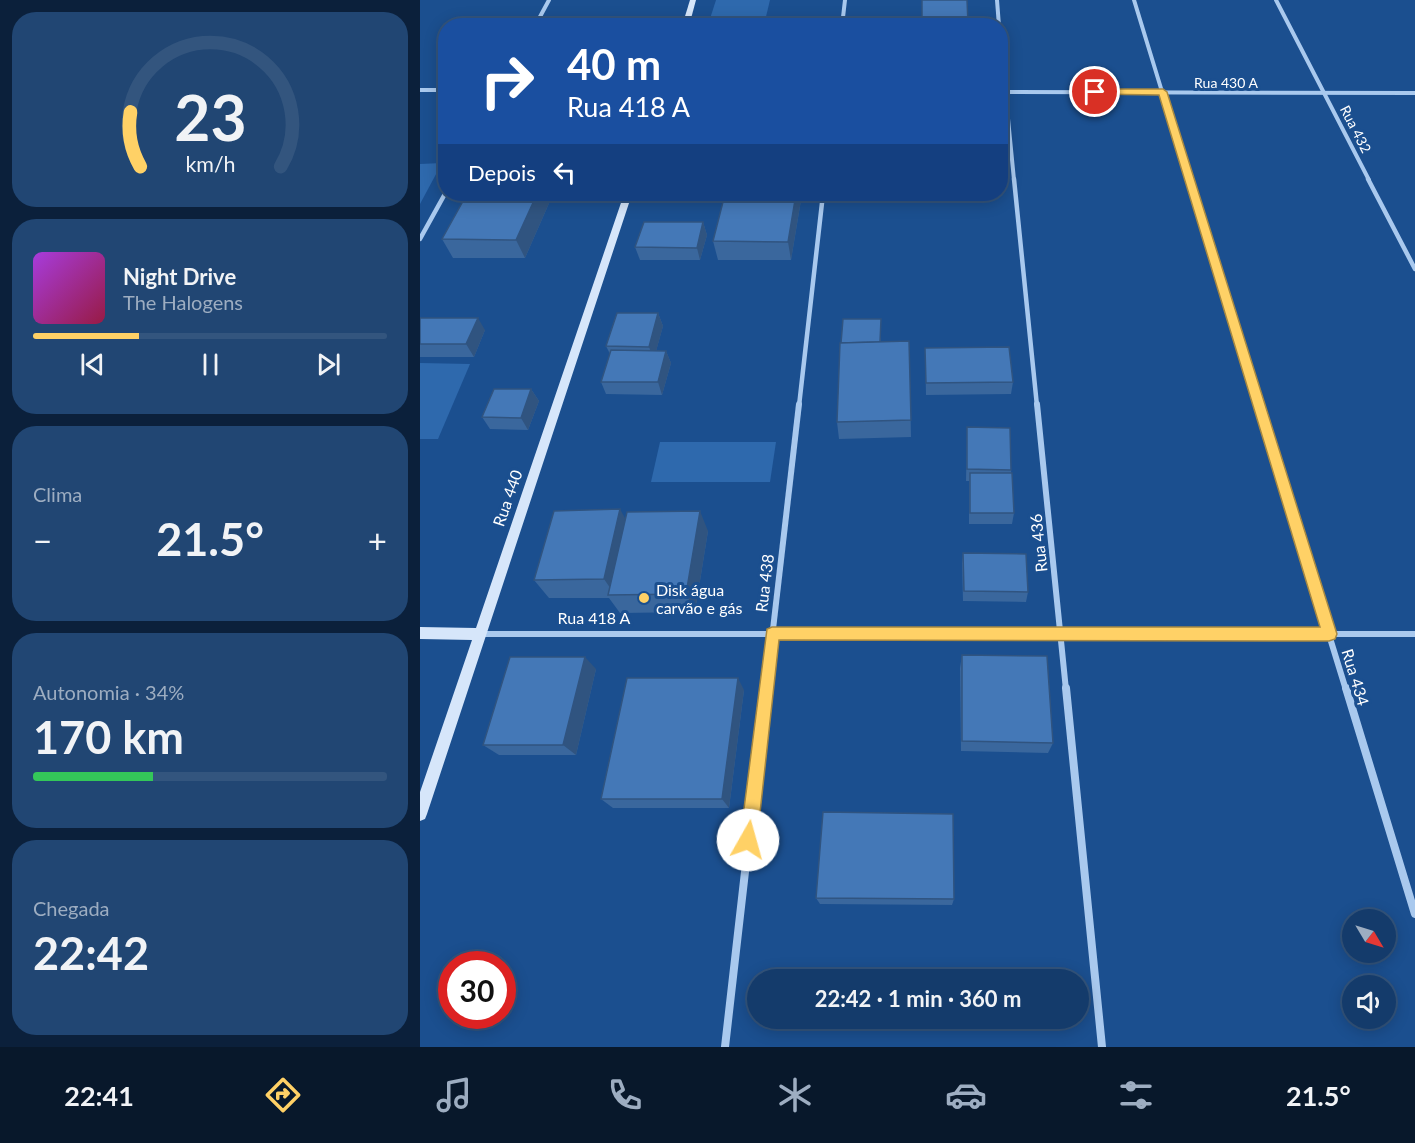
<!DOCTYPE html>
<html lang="pt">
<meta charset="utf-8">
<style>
:root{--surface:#143b6b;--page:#214673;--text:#f1f3f6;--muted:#9dadc1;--line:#33557e;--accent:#ffd166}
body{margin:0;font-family:Lato,sans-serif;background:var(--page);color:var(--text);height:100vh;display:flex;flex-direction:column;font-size:22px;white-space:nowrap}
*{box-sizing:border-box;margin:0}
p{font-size:20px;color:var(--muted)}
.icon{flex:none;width:33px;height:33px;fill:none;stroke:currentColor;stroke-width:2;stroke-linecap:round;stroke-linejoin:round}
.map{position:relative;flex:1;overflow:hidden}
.side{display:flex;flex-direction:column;gap:12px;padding:12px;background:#0b203b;width:420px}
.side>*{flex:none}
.hud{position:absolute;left:18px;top:18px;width:570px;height:183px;border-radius:24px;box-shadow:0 3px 15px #0003,0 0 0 2px var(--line);background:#1a4fa0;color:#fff;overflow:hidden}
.needle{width:39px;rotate:128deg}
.tools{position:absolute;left:922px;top:909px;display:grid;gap:12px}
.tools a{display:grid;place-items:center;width:54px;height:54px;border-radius:50%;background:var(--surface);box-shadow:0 3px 15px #0003,0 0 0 2px var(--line);font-size:30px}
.speed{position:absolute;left:18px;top:951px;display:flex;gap:12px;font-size:30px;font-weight:700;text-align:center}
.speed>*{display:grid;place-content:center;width:78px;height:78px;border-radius:50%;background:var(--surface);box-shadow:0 3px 15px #0003,0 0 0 2px var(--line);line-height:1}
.speed .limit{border:9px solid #d22;background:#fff;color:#111}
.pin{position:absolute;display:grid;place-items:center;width:51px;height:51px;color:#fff;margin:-26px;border:3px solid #fff;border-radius:50%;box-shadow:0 2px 6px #0007}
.me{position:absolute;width:66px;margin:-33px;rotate:7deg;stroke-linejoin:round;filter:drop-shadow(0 0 4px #0008)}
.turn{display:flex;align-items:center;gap:21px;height:126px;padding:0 30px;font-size:27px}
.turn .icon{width:78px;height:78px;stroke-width:2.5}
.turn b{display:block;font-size:42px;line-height:51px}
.then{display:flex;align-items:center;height:57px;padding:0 30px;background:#0003;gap:12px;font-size:22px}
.big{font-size:45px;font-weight:700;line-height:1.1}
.side .tile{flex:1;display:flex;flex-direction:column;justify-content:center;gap:9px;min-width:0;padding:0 21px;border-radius:24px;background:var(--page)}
.side .dial{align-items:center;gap:0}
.dial svg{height:156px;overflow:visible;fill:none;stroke:var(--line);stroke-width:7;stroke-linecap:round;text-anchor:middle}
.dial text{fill:var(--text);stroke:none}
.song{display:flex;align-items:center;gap:18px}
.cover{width:72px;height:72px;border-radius:9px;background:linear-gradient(135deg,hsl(280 70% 55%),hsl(340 70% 35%))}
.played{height:6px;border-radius:3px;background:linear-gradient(90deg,var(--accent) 30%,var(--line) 30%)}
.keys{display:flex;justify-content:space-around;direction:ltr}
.heat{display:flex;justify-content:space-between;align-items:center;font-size:33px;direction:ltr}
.charge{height:9px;border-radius:4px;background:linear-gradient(90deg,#34c759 34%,var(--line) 0)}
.trip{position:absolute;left:327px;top:969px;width:342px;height:60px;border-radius:30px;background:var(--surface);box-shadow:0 3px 15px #0003,0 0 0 2px var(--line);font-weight:700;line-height:60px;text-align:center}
.dock{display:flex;height:96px;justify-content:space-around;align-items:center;background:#08182b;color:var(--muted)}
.dock .icon{width:42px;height:42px}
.dock .on{color:var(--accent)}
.dock b{font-size:27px;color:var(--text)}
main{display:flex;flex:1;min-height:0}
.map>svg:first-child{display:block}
.green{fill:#2e69ad}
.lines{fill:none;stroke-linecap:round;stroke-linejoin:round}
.minor-far3{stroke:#a9c9ee;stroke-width:4}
.minor-far2{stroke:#a9c9ee;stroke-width:4.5}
.minor-far1{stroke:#a9c9ee;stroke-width:6}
.minor{stroke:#a9c9ee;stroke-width:8}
.secondary{fill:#d6e6fa;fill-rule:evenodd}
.wall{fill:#3a679d}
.shaded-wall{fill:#305480}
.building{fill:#4478b7;stroke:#305480;stroke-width:1.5}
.route{fill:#ffd166;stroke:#a68842;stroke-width:1.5}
.poi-dot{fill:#ffd166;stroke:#1b4f8f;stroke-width:2}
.labels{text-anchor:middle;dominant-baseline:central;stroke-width:6;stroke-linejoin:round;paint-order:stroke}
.far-street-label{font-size:14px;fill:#fff;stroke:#1b4f8f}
.street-label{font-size:16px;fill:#fff;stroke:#1b4f8f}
.poi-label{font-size:16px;fill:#fff;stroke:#1b4f8f;text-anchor:start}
</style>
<main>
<section class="side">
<div class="tile dial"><svg viewBox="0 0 100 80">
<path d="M14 69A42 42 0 1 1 86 69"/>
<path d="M14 69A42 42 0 0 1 9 41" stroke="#ffd166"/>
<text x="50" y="56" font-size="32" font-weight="700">23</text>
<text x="50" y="72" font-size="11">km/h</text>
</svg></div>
<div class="tile">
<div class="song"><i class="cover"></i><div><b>Night Drive</b><p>The Halogens</p></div></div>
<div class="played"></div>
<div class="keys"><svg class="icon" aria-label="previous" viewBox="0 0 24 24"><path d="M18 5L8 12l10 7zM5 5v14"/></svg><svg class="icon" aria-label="pause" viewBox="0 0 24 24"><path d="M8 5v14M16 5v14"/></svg><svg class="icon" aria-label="next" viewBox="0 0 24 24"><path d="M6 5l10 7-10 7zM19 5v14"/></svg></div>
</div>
<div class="tile"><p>Clima</p>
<div class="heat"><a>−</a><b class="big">21.5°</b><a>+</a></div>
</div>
<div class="tile"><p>Autonomia · 34%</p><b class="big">170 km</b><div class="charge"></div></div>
<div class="tile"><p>Chegada</p><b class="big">22:42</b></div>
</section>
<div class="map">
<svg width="995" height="1047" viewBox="0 0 995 1047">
<rect width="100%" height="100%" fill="#1b4f8f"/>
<g class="green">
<polygon points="296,0 350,0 344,25 288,25"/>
<polygon points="22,163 0,204 0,164"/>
<polygon points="0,363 50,364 18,439 0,439"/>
<polygon points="240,442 356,442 350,482 231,482"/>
</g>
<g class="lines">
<g class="minor-far3">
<polyline points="577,0 579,26"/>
<polyline points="714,0 769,180"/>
<polyline points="856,0 949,180"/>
<polyline points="115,26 129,0"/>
<polyline points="422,26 425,0"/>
<polyline points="580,37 594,180"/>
<polyline points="0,90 26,90"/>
<polyline points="580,92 995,93"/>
</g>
<g class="minor-far2">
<polyline points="594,179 617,406"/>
<polyline points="769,179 839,406"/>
<polyline points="948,179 995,269"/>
<polyline points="0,239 26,192"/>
<polyline points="379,406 403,194"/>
</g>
<g class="minor-far1">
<polyline points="617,404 646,690"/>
<polyline points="838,404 926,690"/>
<polyline points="61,634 995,634"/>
<polyline points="346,690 379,404"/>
</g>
<g class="minor">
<polyline points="646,688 682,1047"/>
<polyline points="926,688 995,914"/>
<polyline points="305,1047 346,688"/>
</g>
<g class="secondary">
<polygon points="270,0 276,0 269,26 262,26"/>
<polygon points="204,194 212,194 7,814 5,819 0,821 0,792 52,640 0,639 0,627 56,628"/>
</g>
</g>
<g class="wall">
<polygon points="502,0 547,0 548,26 502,26"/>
<polygon points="382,194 371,260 298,260 293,241"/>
<polygon points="130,201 105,258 33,258 22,239"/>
<polygon points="283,222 287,235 280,260 220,260 215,247"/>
<polygon points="238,313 243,326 236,351 246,351 251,363 242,395 186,394 181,382 190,354 186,346"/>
<polygon points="0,318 65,330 54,357 0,357"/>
<polygon points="461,319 461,342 489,341 491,437 419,439 417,422"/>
<polygon points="505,348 593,382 591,394 506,395"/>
<polygon points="111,389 119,401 108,430 70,429 62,417"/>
<polygon points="547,427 591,470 594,513 592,524 549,524 549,481 546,481"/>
<polygon points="206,519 288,531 275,612 200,613 189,598 129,598 114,580"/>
<polygon points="543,553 608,592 606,602 543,601 542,563"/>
<polygon points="542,655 633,743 628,753 541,751 540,668"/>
<polygon points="176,669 156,755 79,755 63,745"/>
<polygon points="324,690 309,808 193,808 181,799"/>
<polygon points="396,898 534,899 532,905 400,904"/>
</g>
<g class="shaded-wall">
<polygon points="117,194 127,194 130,201 105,258 96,240"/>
<polygon points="376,194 382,194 371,260 368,242"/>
<polygon points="283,222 287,235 280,260 277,248"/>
<polygon points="238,313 243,326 234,359 229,347"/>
<polygon points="58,318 65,330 54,357 46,344"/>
<polygon points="246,351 251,363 242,395 238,382"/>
<polygon points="111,389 119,401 108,430 101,418"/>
<polygon points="200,509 211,529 195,595 184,579"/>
<polygon points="280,511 288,531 275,612 266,594"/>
<polygon points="165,657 176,669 156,755 143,745"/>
<polygon points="318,678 324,690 309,808 302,799"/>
</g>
<g class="building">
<polygon points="502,0 547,0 548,23 502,23"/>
<polygon points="47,194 117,194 96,240 22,239"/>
<polygon points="305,194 376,194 368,242 293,241"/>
<polygon points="224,222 283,222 277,248 215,247"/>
<polygon points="197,313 238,313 229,347 186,346"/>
<polygon points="0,318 58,318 46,344 0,344"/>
<polygon points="423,319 461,319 460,342 421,343"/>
<polygon points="489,341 491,420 417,422 420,343"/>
<polygon points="589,347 593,382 506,383 505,348"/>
<polygon points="191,350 246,351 238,382 181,382"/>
<polygon points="74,389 111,389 101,418 62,417"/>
<polygon points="547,427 590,428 591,470 547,469"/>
<polygon points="550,473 592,473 594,513 550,513"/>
<polygon points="200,509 184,579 114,580 134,511"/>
<polygon points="280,511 266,594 188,595 207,512"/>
<polygon points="543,553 606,554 608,592 544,591"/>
<polygon points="542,655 627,656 633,743 542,741"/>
<polygon points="90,657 165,657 143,745 63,745"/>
<polygon points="207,678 318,678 302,799 181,799"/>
<polygon points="403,812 533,814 534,899 396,898"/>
</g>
<polygon class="route" points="675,89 743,89 747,92 917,634 915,639 909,641 359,640 337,840 334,846 328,849 322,846 320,840 347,629 352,627 900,627 739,95 672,94 672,90"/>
<circle class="poi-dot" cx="224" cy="598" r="6"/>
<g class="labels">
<g class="far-street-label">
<text x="806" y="82">Rua 430 A</text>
<text transform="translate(936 129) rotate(63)">Rua 432</text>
</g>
<g class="street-label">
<text transform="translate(87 498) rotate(-71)">Rua 440</text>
<text transform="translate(618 543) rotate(-96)">Rua 436</text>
<text transform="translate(344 583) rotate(-83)">Rua 438</text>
<text x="174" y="617">Rua 418 A</text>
<text transform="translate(936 677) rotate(73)">Rua 434</text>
</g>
<g class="poi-label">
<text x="236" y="589">Disk água<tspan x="236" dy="18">carvão e gás</tspan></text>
</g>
</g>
</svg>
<div class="tools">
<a><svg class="needle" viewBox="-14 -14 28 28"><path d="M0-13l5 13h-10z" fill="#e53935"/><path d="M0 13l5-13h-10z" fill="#9dadc1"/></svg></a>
<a><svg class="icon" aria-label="sound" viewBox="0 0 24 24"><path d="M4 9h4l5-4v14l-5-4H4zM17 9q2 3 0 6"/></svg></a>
</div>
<div class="speed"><div class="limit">30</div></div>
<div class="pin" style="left:675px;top:92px;background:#d93025"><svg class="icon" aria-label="arrive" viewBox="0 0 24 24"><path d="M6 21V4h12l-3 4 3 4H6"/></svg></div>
<svg class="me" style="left:328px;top:840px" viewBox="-20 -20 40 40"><circle r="19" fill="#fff"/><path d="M0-13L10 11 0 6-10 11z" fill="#ffd166"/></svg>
<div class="trip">22:42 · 1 min · 360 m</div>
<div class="hud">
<div class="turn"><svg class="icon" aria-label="right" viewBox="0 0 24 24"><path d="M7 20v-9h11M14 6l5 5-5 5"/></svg><div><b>40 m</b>Rua 418 A</div></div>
<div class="then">Depois<svg class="icon" aria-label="left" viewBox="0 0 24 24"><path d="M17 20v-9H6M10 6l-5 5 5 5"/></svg></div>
</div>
</div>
</main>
<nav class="dock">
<b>22:41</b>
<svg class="icon on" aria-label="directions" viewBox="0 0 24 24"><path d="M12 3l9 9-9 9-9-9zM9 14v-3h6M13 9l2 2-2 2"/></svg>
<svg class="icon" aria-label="music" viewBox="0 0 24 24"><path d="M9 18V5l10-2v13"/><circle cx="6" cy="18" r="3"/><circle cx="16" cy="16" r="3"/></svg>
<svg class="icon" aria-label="phone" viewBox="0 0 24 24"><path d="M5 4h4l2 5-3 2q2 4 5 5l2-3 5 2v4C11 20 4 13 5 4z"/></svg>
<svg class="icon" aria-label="climate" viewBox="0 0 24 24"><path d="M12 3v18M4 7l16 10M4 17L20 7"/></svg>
<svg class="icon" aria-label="car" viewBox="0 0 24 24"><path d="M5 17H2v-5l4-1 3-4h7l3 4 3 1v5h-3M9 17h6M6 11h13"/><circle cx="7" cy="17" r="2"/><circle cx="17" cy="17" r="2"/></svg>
<svg class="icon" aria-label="filters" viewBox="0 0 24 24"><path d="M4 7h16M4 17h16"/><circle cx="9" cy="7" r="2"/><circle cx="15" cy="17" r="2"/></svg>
<b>21.5°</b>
</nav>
